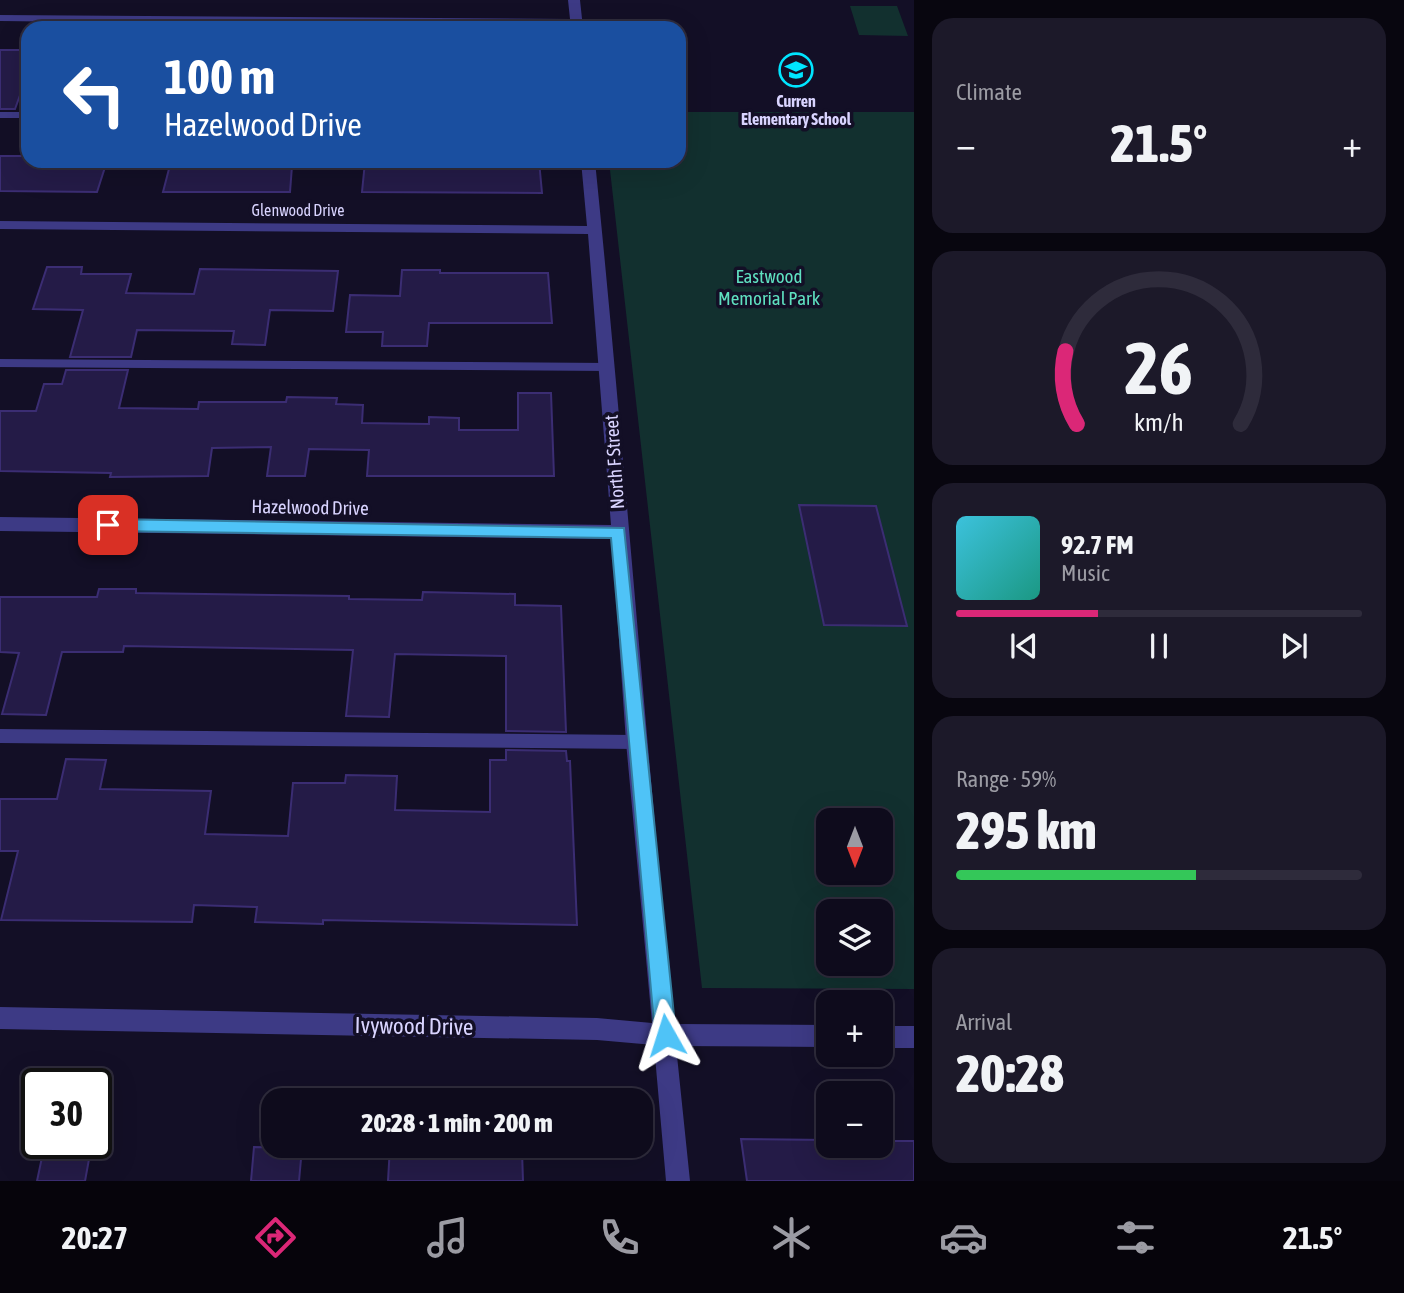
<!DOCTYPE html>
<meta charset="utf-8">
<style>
:root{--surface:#0e0b1c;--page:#1c1929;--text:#f1f3f6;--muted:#9b9ba3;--line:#2e2b3b;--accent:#db2777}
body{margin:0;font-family:"Asap Condensed",sans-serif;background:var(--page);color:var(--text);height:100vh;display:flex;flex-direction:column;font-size:26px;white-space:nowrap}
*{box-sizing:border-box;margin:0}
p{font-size:23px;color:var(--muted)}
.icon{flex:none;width:38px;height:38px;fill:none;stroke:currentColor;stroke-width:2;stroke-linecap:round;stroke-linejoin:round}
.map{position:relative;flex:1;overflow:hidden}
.drawer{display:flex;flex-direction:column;gap:18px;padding:18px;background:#08060f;width:490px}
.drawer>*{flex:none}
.top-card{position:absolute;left:21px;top:21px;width:665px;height:147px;border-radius:21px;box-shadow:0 7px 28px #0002,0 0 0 2px var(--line);background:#1a4fa0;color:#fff;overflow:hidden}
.needle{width:46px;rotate:180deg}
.buttons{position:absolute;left:816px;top:808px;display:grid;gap:14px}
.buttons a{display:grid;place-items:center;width:77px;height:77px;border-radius:14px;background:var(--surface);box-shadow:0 7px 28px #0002,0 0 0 2px var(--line);font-size:35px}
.speed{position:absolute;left:21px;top:1068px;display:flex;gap:14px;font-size:35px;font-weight:700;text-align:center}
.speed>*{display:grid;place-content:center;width:91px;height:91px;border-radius:50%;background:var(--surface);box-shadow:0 7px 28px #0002,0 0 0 2px var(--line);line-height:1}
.speed .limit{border:4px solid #111;border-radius:10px;background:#fff;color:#111}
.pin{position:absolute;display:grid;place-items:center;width:60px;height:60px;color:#fff;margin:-30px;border-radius:14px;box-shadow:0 4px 10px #0006}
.me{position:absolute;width:77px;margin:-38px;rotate:354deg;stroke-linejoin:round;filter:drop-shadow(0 0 5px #0008)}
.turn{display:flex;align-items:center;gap:24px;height:147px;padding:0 28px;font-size:32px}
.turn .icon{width:91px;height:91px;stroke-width:2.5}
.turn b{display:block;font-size:49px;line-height:60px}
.big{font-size:52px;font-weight:800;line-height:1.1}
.drawer .widget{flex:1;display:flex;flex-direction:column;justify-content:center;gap:10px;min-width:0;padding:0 24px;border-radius:21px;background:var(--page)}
.drawer .dial{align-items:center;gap:0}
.dial svg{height:182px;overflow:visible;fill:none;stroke:var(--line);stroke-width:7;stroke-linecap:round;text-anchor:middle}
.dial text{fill:var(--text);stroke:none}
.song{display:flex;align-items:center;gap:21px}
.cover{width:84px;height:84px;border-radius:10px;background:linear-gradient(135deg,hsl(190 70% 55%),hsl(170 70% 35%))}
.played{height:7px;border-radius:4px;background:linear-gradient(90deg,var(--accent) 35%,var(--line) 35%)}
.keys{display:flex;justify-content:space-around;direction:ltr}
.heat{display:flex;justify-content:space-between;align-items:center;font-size:38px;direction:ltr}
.charge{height:10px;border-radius:5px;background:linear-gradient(90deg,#34c759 59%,var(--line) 0)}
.trip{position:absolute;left:261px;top:1088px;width:392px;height:70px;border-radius:21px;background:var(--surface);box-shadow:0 7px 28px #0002,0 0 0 2px var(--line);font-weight:800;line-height:70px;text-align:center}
.tab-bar{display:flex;height:112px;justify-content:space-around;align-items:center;background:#06040b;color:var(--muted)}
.tab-bar .icon{width:49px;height:49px}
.tab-bar .current{color:var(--accent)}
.tab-bar b{font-size:32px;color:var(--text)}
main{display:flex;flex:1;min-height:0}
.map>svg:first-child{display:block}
.green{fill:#12302f;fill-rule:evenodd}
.building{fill:#241b47;stroke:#3b2d73;stroke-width:2}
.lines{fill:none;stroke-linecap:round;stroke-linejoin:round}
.lane{fill:#3d3a85;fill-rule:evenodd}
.street{fill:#3d3a85;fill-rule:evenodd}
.route{fill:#4fc3f7;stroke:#337fa1;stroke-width:2}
.labels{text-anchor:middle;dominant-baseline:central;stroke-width:7;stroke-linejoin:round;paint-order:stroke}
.far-poi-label{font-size:16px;font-weight:bold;fill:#d9d4ff;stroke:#130f26}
.far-street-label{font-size:16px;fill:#d9d4ff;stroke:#130f26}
.park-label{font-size:19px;fill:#5fe0c0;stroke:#130f26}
.street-label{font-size:19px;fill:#d9d4ff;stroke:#130f26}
.near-street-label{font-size:23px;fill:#d9d4ff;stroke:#130f26}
</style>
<main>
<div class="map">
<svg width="914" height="1181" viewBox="0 0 914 1181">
<rect width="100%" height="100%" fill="#130f26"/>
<g class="green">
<polygon points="850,6 897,6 908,36 859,35"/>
<path d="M679 112H914V989L702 988 609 161H679ZM828 821H880V873H828ZM828 912H880V964H828Z"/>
</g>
<g class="building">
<polygon points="0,50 28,50 28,73 15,109 0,109"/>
<polygon points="0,156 28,156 28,161 107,161 97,192 0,191"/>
<polygon points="415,161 539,161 542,193 362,192 365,162"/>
<polygon points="170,165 292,166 290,192 163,192"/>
<polygon points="47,267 82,267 81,274 131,274 126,293 194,294 200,269 338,271 333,311 270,310 265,345 232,344 234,331 137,330 131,357 70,357 83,310 33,309"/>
<polygon points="402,270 440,270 440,273 548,273 552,323 429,323 427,346 382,346 383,332 346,332 350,295 400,296"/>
<polygon points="66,370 128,370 119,408 198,409 199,402 286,402 287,397 337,398 336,404 363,405 362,423 429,424 429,417 459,418 459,430 518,430 518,393 551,393 554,476 367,476 369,450 309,449 305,476 267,476 271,447 212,448 208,476 110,477 111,473 0,471 0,411 36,411 44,384 62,384"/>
<polygon points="799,505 876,506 907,626 824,625"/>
<polygon points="99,589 136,589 136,593 349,596 349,599 422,600 423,592 515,594 515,605 561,606 566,732 506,731 506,656 395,654 389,717 346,716 353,650 124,646 123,652 62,652 46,715 2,714 19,653 0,652 0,597 97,597"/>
<polygon points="506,750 566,751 567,761 570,761 577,925 323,920 323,924 255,922 257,907 194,905 192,922 1,920 18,851 0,851 0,799 57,799 66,759 106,760 100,789 211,791 205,834 288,836 293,783 345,783 346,775 397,776 395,810 490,812 490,760 506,760"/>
<polygon points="741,1139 828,1140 828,1146 880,1146 880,1141 914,1141 914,1181 747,1181"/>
<polygon points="45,1143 92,1143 85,1181 37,1181"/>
<polygon points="390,1146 443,1146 444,1152 522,1151 523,1181 388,1181"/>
<polygon points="254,1147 302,1148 299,1181 251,1181"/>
</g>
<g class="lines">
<g class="lane">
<rect x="0" y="112" width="28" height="6"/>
<polygon points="0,359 608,363 614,367 608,371 0,367"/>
<polygon points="0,729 636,735 641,737 644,742 641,747 636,749 0,743"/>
</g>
<g class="street">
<polygon points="568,0 580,0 583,28 0,21 0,15 570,19"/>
<path d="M581 161H595C624 448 645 737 674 1024L828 1025V1047L676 1046 690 1181H666L654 1045 597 1040 0 1029V1007L597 1018 652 1023 626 742 612 539 0 531V517L611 525 588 234 0 229V221L587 226Z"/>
<rect x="880" y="1026" width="34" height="22"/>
</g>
</g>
<polygon class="route" points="108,519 624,528 676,1035 673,1043 666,1046 658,1043 655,1035 611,538 108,531 100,525"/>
<defs>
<symbol id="school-ring" viewBox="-11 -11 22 22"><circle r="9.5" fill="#130f26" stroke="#00e5ff" stroke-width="1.5"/><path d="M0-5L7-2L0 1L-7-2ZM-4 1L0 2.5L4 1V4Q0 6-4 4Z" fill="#00e5ff"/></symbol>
</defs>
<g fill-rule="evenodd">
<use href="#school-ring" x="777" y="51" width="38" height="38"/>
</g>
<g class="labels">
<g class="far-poi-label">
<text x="796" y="101">Curren<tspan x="796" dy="18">Elementary School</tspan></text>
</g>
<g class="far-street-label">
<text x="298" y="210">Glenwood Drive</text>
</g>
<g class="park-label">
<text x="769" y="276">Eastwood<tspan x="769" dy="22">Memorial Park</tspan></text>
</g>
<g class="street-label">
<text transform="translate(614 462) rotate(-94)">North F Street</text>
<text transform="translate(310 507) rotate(1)">Hazelwood Drive</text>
</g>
<g class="near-street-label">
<text transform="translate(414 1026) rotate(1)">Ivywood Drive</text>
</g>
</g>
</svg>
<div class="buttons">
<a><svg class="needle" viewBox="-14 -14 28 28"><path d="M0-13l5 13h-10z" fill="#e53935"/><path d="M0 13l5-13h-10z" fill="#9b9ba3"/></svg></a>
<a><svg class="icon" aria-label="layers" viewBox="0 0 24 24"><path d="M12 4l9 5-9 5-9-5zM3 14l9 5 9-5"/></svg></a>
<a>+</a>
<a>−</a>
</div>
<div class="speed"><div class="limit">30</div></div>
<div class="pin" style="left:108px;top:525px;background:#d93025"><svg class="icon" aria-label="arrive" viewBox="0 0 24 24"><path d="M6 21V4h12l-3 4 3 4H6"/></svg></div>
<svg class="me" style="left:666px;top:1035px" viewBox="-20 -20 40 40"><path d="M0-17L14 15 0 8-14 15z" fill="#4fc3f7" stroke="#fff" stroke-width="4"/></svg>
<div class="trip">20:28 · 1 min · 200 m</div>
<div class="top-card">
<div class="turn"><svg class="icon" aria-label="left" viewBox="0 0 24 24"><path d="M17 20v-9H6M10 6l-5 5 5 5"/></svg><div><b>100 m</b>Hazelwood Drive</div></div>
</div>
</div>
<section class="drawer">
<div class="widget"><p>Climate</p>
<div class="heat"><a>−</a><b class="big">21.5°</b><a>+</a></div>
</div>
<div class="widget dial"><svg viewBox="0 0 100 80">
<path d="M14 69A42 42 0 1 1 86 69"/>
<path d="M14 69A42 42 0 0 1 9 37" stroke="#db2777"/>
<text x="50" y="56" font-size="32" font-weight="700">26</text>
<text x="50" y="72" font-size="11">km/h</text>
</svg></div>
<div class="widget">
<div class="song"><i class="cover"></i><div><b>92.7 FM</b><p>Music</p></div></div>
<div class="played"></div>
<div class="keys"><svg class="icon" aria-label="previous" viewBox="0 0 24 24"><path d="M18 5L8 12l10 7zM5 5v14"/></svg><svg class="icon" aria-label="pause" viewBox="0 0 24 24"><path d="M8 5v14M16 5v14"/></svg><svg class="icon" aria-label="next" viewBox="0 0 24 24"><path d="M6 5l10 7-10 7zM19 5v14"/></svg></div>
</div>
<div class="widget"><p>Range · 59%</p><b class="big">295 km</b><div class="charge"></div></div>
<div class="widget"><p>Arrival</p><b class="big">20:28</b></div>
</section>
</main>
<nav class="tab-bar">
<b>20:27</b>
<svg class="icon current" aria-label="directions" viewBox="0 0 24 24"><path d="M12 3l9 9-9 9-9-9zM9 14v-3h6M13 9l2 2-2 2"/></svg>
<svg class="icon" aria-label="music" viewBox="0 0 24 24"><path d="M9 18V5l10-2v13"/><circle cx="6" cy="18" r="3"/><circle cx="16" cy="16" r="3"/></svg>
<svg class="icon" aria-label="phone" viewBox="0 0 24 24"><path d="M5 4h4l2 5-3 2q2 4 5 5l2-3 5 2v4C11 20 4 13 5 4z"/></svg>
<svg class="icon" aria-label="climate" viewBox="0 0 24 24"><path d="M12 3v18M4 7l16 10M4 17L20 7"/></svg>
<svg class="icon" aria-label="car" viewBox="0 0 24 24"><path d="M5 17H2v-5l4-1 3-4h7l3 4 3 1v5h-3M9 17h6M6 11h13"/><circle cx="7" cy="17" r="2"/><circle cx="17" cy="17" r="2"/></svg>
<svg class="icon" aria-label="filters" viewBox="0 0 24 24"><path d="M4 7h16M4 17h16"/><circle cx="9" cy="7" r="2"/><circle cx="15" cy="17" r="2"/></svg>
<b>21.5°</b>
</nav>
